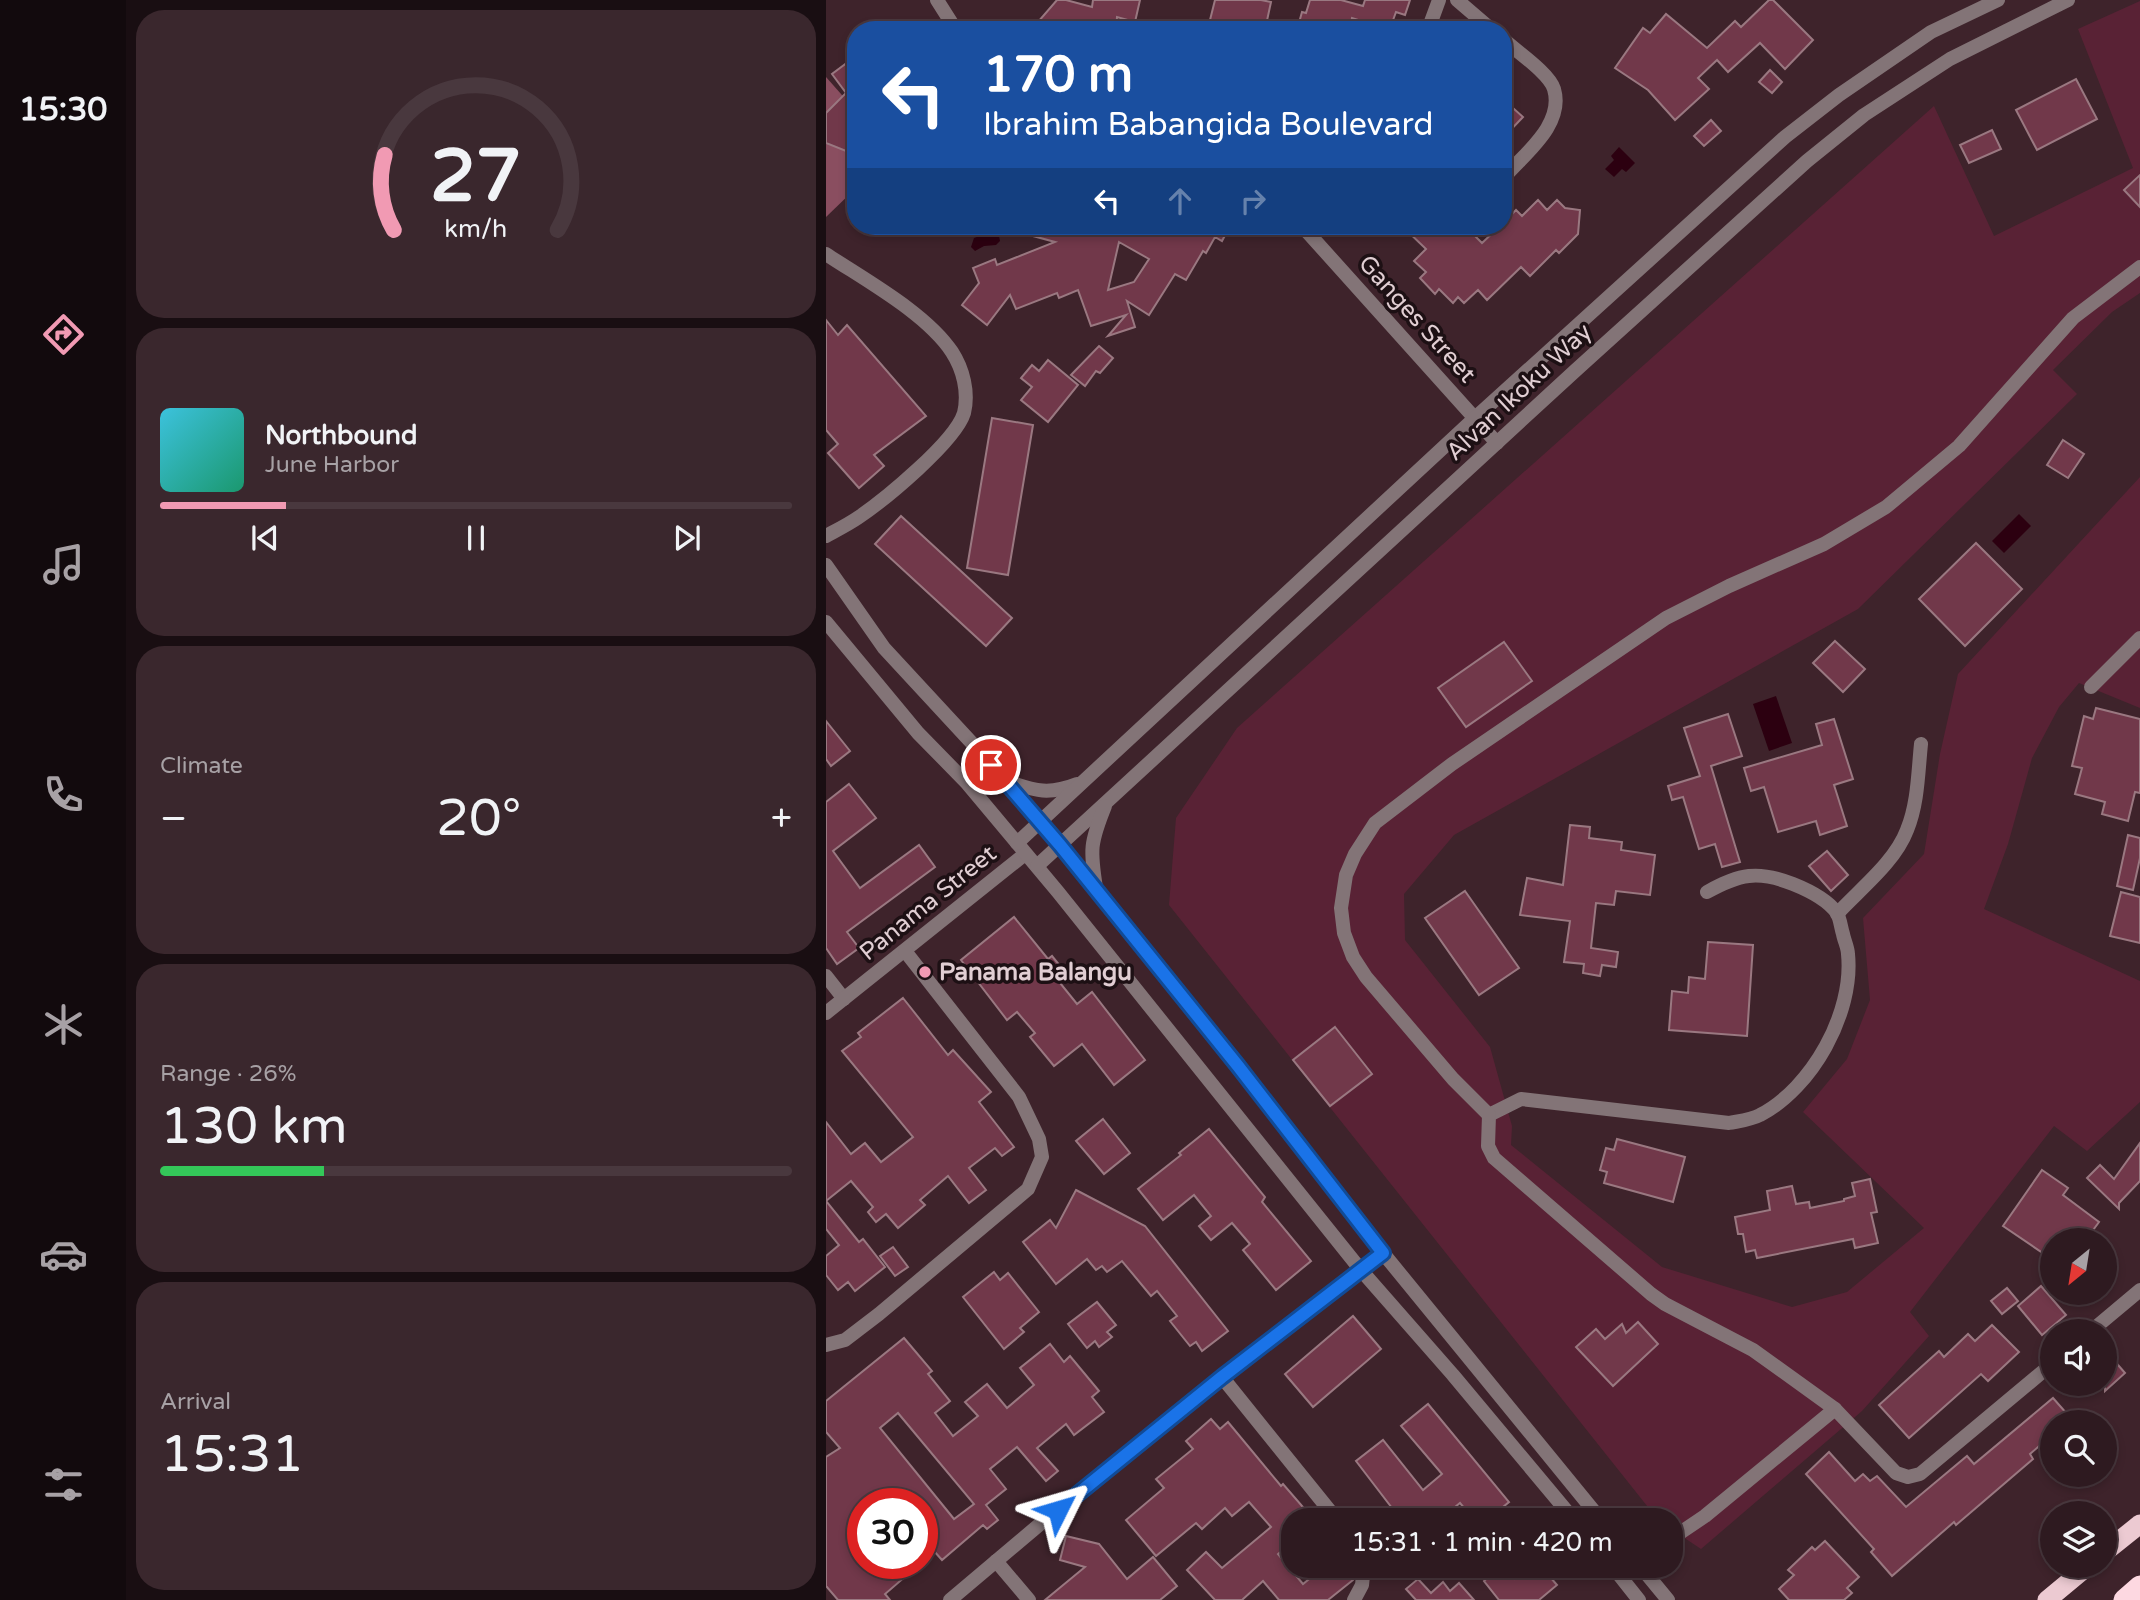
<!DOCTYPE html>
<meta charset="utf-8">
<style>
:root{--surface:#2e1a20;--page:#3a272d;--text:#f1f3f6;--muted:#a7a1a5;--line:#49383e;--accent:#f19ab3}
body{margin:0;font-family:"Varela Round",sans-serif;background:var(--page);color:var(--text);height:100vh;display:flex;flex-direction:column;font-size:26px;white-space:nowrap}
*{box-sizing:border-box;margin:0}
p{font-size:23px;color:var(--muted)}
.icon{flex:none;width:38px;height:38px;fill:none;stroke:currentColor;stroke-width:2;stroke-linecap:round;stroke-linejoin:round}
.map{position:relative;flex:1;overflow:hidden}
.drawer{display:flex;flex-direction:column;gap:10px;padding:10px;background:#190e12;width:700px}
.drawer>*{flex:none}
.hud{position:absolute;left:21px;top:21px;width:665px;height:214px;border-radius:28px;box-shadow:0 4px 10px #0003,0 0 0 2px var(--line);background:#1a4fa0;color:#fff;overflow:hidden}
.needle{width:46px;rotate:210deg}
.tools{position:absolute;left:1214px;top:1228px;display:grid;gap:14px}
.tools a{display:grid;place-items:center;width:77px;height:77px;border-radius:50%;background:var(--surface);box-shadow:0 4px 10px #0003,0 0 0 2px var(--line);font-size:35px}
.speed{position:absolute;left:21px;top:1488px;display:flex;gap:14px;font-size:35px;font-weight:700;text-align:center}
.speed>*{display:grid;place-content:center;width:91px;height:91px;border-radius:50%;background:var(--surface);box-shadow:0 4px 10px #0003,0 0 0 2px var(--line);line-height:1}
.speed .limit{border:10px solid #d22;background:#fff;color:#111}
.pin{position:absolute;display:grid;place-items:center;width:60px;height:60px;color:#fff;margin:-30px;border:4px solid #fff;border-radius:50%;box-shadow:0 2px 7px #0007}
.me{position:absolute;width:77px;margin:-38px;rotate:50deg;stroke-linejoin:round;filter:drop-shadow(0 0 5px #0008)}
.turn{display:flex;align-items:center;gap:24px;height:147px;padding:0 21px;font-size:32px}
.turn .icon{width:91px;height:91px;stroke-width:2.5}
.turn b{display:block;font-size:49px;line-height:60px}
.lanes{display:flex;align-items:center;height:66px;padding:0 21px;background:#0003;justify-content:center;gap:35px;direction:ltr}
.lanes .off{opacity:.35}
.big{font-size:52px;font-weight:600;line-height:1.1}
.drawer .tile{flex:1;display:flex;flex-direction:column;justify-content:center;gap:10px;min-width:0;padding:0 24px;border-radius:28px;background:var(--page)}
.drawer .dial{align-items:center;gap:0}
.dial svg{height:182px;overflow:visible;fill:none;stroke:var(--line);stroke-width:7;stroke-linecap:round;text-anchor:middle}
.dial text{fill:var(--text);stroke:none}
.song{display:flex;align-items:center;gap:21px}
.cover{width:84px;height:84px;border-radius:10px;background:linear-gradient(135deg,hsl(190 70% 55%),hsl(160 70% 35%))}
.played{height:7px;border-radius:4px;background:linear-gradient(90deg,var(--accent) 20%,var(--line) 20%)}
.keys{display:flex;justify-content:space-around;direction:ltr}
.heat{display:flex;justify-content:space-between;align-items:center;font-size:38px;direction:ltr}
.charge{height:10px;border-radius:5px;background:linear-gradient(90deg,#34c759 26%,var(--line) 0)}
.trip{position:absolute;left:455px;top:1508px;width:402px;height:70px;border-radius:28px;background:var(--surface);box-shadow:0 4px 10px #0003,0 0 0 2px var(--line);font-weight:600;line-height:70px;text-align:center}
main{display:flex;flex:1;min-height:0}
.tabs{display:flex;flex-direction:column;width:126px;justify-content:space-around;align-items:center;background:#120a0d;color:var(--muted)}
.tabs .icon{width:49px;height:49px}
.tabs .on{color:var(--accent)}
.tabs b{font-size:32px;color:var(--text)}
.map>svg:first-child{display:block}
.green{fill:#592235}
.forest{fill:#8a4e60}
.water{fill:#2c0010}
.building{fill:#71384a;stroke:#9a7881;stroke-width:2;fill-rule:evenodd}
.lines{fill:none;stroke-linecap:round;stroke-linejoin:round}
.minor{stroke:#837477;stroke-width:14}
.tertiary{stroke:#837477;stroke-width:14}
.trunk{stroke:#eccad2;stroke-width:19}
.motorway{stroke:#fdd8e1;stroke-width:21}
.route-casing{stroke:#114b97;stroke-width:18}
.route{stroke:#1a73e8;stroke-width:12}
.poi-dot{fill:#f19ab3;stroke:#1d1014;stroke-width:2.5}
.labels{text-anchor:middle;dominant-baseline:central;stroke-width:7;stroke-linejoin:round;paint-order:stroke}
.street-label{font-size:24px;fill:#e1ced3;stroke:#1d1014}
.poi-label{font-size:24px;font-weight:bold;fill:#e1ced3;stroke:#1d1014;text-anchor:start}
</style>
<main>
<nav class="tabs">
<b>15:30</b>
<svg class="icon on" aria-label="directions" viewBox="0 0 24 24"><path d="M12 3l9 9-9 9-9-9zM9 14v-3h6M13 9l2 2-2 2"/></svg>
<svg class="icon" aria-label="music" viewBox="0 0 24 24"><path d="M9 18V5l10-2v13"/><circle cx="6" cy="18" r="3"/><circle cx="16" cy="16" r="3"/></svg>
<svg class="icon" aria-label="phone" viewBox="0 0 24 24"><path d="M5 4h4l2 5-3 2q2 4 5 5l2-3 5 2v4C11 20 4 13 5 4z"/></svg>
<svg class="icon" aria-label="climate" viewBox="0 0 24 24"><path d="M12 3v18M4 7l16 10M4 17L20 7"/></svg>
<svg class="icon" aria-label="car" viewBox="0 0 24 24"><path d="M5 17H2v-5l4-1 3-4h7l3 4 3 1v5h-3M9 17h6M6 11h13"/><circle cx="7" cy="17" r="2"/><circle cx="17" cy="17" r="2"/></svg>
<svg class="icon" aria-label="filters" viewBox="0 0 24 24"><path d="M4 7h16M4 17h16"/><circle cx="9" cy="7" r="2"/><circle cx="15" cy="17" r="2"/></svg>
</nav>
<section class="drawer">
<div class="tile dial"><svg viewBox="0 0 100 80">
<path d="M14 69A42 42 0 1 1 86 69"/>
<path d="M14 69A42 42 0 0 1 10 36" stroke="#f19ab3"/>
<text x="50" y="56" font-size="32" font-weight="700">27</text>
<text x="50" y="72" font-size="11">km/h</text>
</svg></div>
<div class="tile">
<div class="song"><i class="cover"></i><div><b>Northbound</b><p>June Harbor</p></div></div>
<div class="played"></div>
<div class="keys"><svg class="icon" aria-label="previous" viewBox="0 0 24 24"><path d="M18 5L8 12l10 7zM5 5v14"/></svg><svg class="icon" aria-label="pause" viewBox="0 0 24 24"><path d="M8 5v14M16 5v14"/></svg><svg class="icon" aria-label="next" viewBox="0 0 24 24"><path d="M6 5l10 7-10 7zM19 5v14"/></svg></div>
</div>
<div class="tile"><p>Climate</p>
<div class="heat"><a>−</a><b class="big">20°</b><a>+</a></div>
</div>
<div class="tile"><p>Range · 26%</p><b class="big">130 km</b><div class="charge"></div></div>
<div class="tile"><p>Arrival</p><b class="big">15:31</b></div>
</section>
<div class="map">
<svg width="1314" height="1600" viewBox="0 0 1314 1600">
<rect width="100%" height="100%" fill="#3e232b"/>
<polygon class="green" points="1314,1 1314,293 1286,312 1227,370 1251,394 1032,609 628,835 578,894 579,940 664,1047 686,1126 685,1145 836,1267 966,1307 1021,1292 1098,1228 977,1112 1021,1059 1044,1000 1037,918 1098,854 1114,754 1132,674 1314,477 1314,708 1253,683 1233,707 1206,758 1182,844 1158,909 1314,981 1314,1102 1261,1151 1228,1126 1084,1312 1103,1336 1036,1411 875,1549 845,1529 845,1521 833,1521 343,905 350,818 411,728 1108,106 1168,236 1307,168 1252,29"/>
<polygon class="forest" points="0,77 30,111 30,188 0,217"/>
<g class="water">
<polygon points="793,147 809,163 800,172 796,169 788,177 779,169 788,160 785,156"/>
<polygon points="165,232 173,236 174,241 170,245 158,246 149,251 145,247 148,238"/>
<polygon points="1193,514 1205,526 1178,553 1166,541"/>
<polygon points="950,696 966,743 943,751 927,704"/>
</g>
<g class="building">
<polygon points="231,0 240,0 266,7 267,0 314,0 309,22 291,17 290,30 205,30"/>
<polygon points="389,0 435,0 445,2 439,30 408,30 383,24"/>
<polygon points="484,0 515,0 537,6 539,0 584,0 579,15 570,12 566,23 560,22 558,28 526,18 525,23 520,21 518,30 471,30 476,12 480,13"/>
<polygon points="943,0 947,0 987,40 959,69 934,43 902,72 891,60 872,78 883,89 849,120 822,90 789,68 817,28 824,33 840,14 881,48 909,21 915,27"/>
<polygon points="30,56 30,155 0,143 0,113 20,93 6,74"/>
<polygon points="944,70 956,82 946,93 933,82"/>
<polygon points="1250,79 1271,119 1211,150 1190,110"/>
<polygon points="677,99 697,117 677,138"/>
<polygon points="885,120 895,131 878,146 868,136"/>
<polygon points="1166,130 1175,149 1143,163 1134,145"/>
<polygon points="1314,175 1314,207 1298,190"/>
<polygon points="712,200 721,210 731,200 739,208 754,210 752,234 733,253 730,250 704,276 695,267 661,300 652,290 638,303 632,297 627,303 613,289 609,294 594,278 600,272 588,261 600,249 576,226 639,226 656,243 674,226 677,226 677,223 690,210 696,216"/>
<path d="M185 226H229L254 233 256 226H404L396 241 389 237 380 253 377 251 360 280 349 274 323 315 301 301 309 327 282 336 300 315 265 326 252 290 233 298 231 293 190 309 184 295 161 325 136 305 153 283 147 268 169 259 171 265 229 242 185 230ZM293 242 323 259 308 282 282 290Z"/>
<polygon points="0,320 12,335 21,325 100,416 48,455 58,466 33,488 2,453 12,444 0,430"/>
<polygon points="273,346 287,358 274,373 270,371 259,386 245,375"/>
<polygon points="222,360 252,385 222,422 195,400 206,387 195,378 206,365 213,371"/>
<polygon points="166,418 207,425 182,575 141,568"/>
<polygon points="1237,440 1258,454 1242,478 1221,465"/>
<polygon points="75,516 186,618 160,646 49,544"/>
<polygon points="1150,543 1196,589 1139,646 1093,599"/>
<polygon points="1009,641 1039,669 1017,692 987,663"/>
<polygon points="678,642 706,681 640,727 612,688"/>
<polygon points="1270,708 1314,719 1314,793 1309,792 1302,821 1276,814 1279,802 1249,794 1256,768 1246,766 1258,716 1267,719"/>
<polygon points="902,714 916,756 885,766 914,862 896,867 889,844 873,849 857,797 846,800 842,786 874,776 858,728"/>
<polygon points="1008,719 1027,779 1008,785 1021,826 994,835 990,821 952,832 938,787 925,791 918,768 996,745 990,724"/>
<polygon points="0,721 24,751 5,766 0,759"/>
<polygon points="23,784 50,818 7,851 34,888 93,845 109,867 21,932 33,948 11,964 0,948 0,802"/>
<polygon points="744,825 764,827 763,838 796,842 795,850 829,855 824,895 790,891 788,905 770,903 765,948 792,952 790,967 776,965 774,976 757,973 758,964 738,962 744,921 694,915 701,878 737,885"/>
<polygon points="1302,835 1314,838 1314,858 1307,890 1291,886"/>
<polygon points="1001,851 1022,875 1005,891 983,866"/>
<polygon points="639,891 693,968 653,995 599,918"/>
<polygon points="1295,892 1314,897 1314,943 1284,936"/>
<polygon points="188,917 222,959 226,956 239,972 230,978 251,1004 266,992 319,1060 288,1085 256,1044 228,1066 204,1037 209,1033 191,1012 181,1020 135,960"/>
<polygon points="882,942 927,945 921,1036 843,1030 846,991 862,993 863,977 879,979"/>
<polygon points="77,998 122,1055 127,1050 165,1092 153,1102 188,1147 176,1156 169,1148 143,1168 160,1190 143,1203 122,1176 94,1200 99,1205 72,1228 60,1214 50,1222 42,1212 47,1207 25,1181 0,1201 33,1242 37,1239 59,1267 29,1291 22,1282 12,1290 0,1275 0,1256 13,1245 0,1229 0,1122 25,1154 39,1143 55,1162 87,1137 16,1051 35,1037 32,1033"/>
<polygon points="509,1027 546,1074 504,1106 467,1060"/>
<polygon points="277,1119 304,1153 278,1174 250,1141"/>
<polygon points="383,1129 439,1197 436,1202 485,1261 450,1290 417,1250 424,1244 406,1223 385,1240 373,1226 385,1216 368,1195 337,1220 312,1189 355,1155 353,1153"/>
<polygon points="791,1139 859,1157 847,1202 778,1183 781,1172 774,1170 780,1148 788,1150"/>
<polygon points="1314,1143 1314,1181 1293,1203 1293,1209 1261,1178 1274,1165 1288,1179"/>
<polygon points="1216,1170 1242,1188 1237,1195 1273,1222 1259,1241 1227,1241 1227,1260 1177,1226"/>
<polygon points="1044,1179 1051,1212 1045,1213 1052,1243 1029,1248 1027,1239 931,1258 929,1250 920,1252 917,1234 912,1234 909,1217 944,1210 941,1191 966,1186 970,1204 983,1202 984,1208 1018,1201 1018,1199 1029,1196 1026,1183"/>
<polygon points="250,1190 319,1226 402,1331 376,1351 370,1342 364,1346 344,1321 351,1316 331,1291 325,1296 296,1261 281,1272 276,1266 270,1270 261,1259 230,1284 197,1242 224,1220 230,1228"/>
<polygon points="67,1247 82,1267 69,1276 54,1256"/>
<polygon points="168,1272 174,1280 182,1273 213,1312 194,1328 198,1332 178,1349 137,1297"/>
<polygon points="1215,1286 1240,1315 1216,1335 1192,1306"/>
<polygon points="1181,1288 1192,1301 1176,1314 1165,1301"/>
<polygon points="271,1302 290,1325 281,1332 286,1337 273,1347 269,1341 261,1348 242,1324"/>
<polygon points="527,1316 555,1349 487,1407 459,1374"/>
<polygon points="812,1322 832,1344 787,1386 750,1347 770,1329 779,1339 796,1324 800,1333"/>
<polygon points="1166,1325 1193,1352 1162,1381 1155,1374 1083,1438 1053,1405 1113,1351 1118,1357 1142,1334 1149,1341"/>
<path d="M78 1338 106 1371 102 1374 124 1401 109 1413 127 1436 152 1416 139 1402 161 1384 181 1408 208 1385 194 1368 224 1344 238 1362 244 1356 273 1391 266 1397 278 1412 248 1435 240 1424 211 1448 232 1471 220 1481 191 1447 164 1469 180 1489 160 1505 172 1520 161 1529 157 1525 116 1560 108 1551 96 1562V1503H37V1563H95L59 1594 64 1600H12L0 1586V1457L14 1448 0 1432V1401ZM72 1413 148 1504 128 1519 54 1428Z"/>
<polygon points="1279,1350 1299,1373 1279,1391"/>
<polygon points="1227,1398 1249,1423 1227,1423 1227,1434 1204,1454 1207,1459 1130,1525 1128,1522 1066,1576 1045,1552 1048,1549 980,1474 1003,1452 1029,1481 1037,1474 1044,1481 1051,1476 1080,1507 1141,1456 1148,1464"/>
<polygon points="602,1404 683,1502 660,1521 649,1521 634,1503 612,1521 576,1521 530,1461 557,1440 597,1490 616,1474 575,1426"/>
<polygon points="385,1419 394,1429 402,1422 455,1486 457,1484 489,1521 467,1521 467,1541 452,1554 477,1584 499,1566 528,1568 527,1580 502,1600 453,1600 437,1581 416,1600 389,1600 361,1570 380,1552 396,1568 445,1527 423,1502 406,1516 399,1508 376,1529 370,1523 330,1556 300,1520 338,1488 330,1479 367,1449 360,1441"/>
<polygon points="240,1536 273,1544 301,1579 327,1557 351,1586 334,1600 219,1600 259,1567 234,1560"/>
<polygon points="999,1541 1033,1577 1021,1588 1026,1593 1018,1600 963,1600 953,1589 968,1575 962,1570 986,1547 989,1550"/>
<polygon points="675,1566 678,1566 689,1579 702,1569 709,1578 718,1570 731,1585 713,1600 673,1600 658,1581"/>
<polygon points="592,1579 605,1593 617,1582 624,1591 633,1583 648,1600 590,1600 580,1589"/>
</g>
<g class="lines">
<g class="minor">
<polyline points="111,0 130,30"/>
<polyline points="631,0 666,30"/>
<polyline points="602,30 613,0"/>
<path d="M677 39C690 51 723 73 728 89 738 123 702 151 682 173"/>
<polyline points="476,226 671,443"/>
<path d="M0 254C39 280 100 313 126 352 137 369 143 392 138 413 129 442 58 500 33 517 23 524 11 530 0 536"/>
<polyline points="1265,687 1314,638"/>
<path d="M881 892C913 874 932 870 967 884 982 890 1001 899 1011 913 1014 918 1015 928 1017 934 1018 940 1022 948 1022 954 1028 1013 986 1088 934 1115 925 1120 913 1121 903 1123L695 1099 663 1115 662 1146 668 1158 825 1294 839 1304 927 1350 1009 1409 1070 1473 1082 1477 1094 1474 1227 1363"/>
<path d="M1011 914C1034 889 1069 862 1081 830 1092 803 1092 773 1095 744"/>
<polyline points="0,976 18,999"/>
<polyline points="0,1013 199,854"/>
<polyline points="663,1115 627,1079 540,977 527,957 518,933 515,908 520,875 529,854 549,823 626,764 840,618 903,586 998,544 1060,507 1133,446 1247,318 1314,267"/>
<polyline points="1264,1332 1314,1290"/>
<polyline points="0,1345 19,1340 53,1314 202,1189 216,1157 213,1139 193,1097 79,951"/>
<polyline points="396,1377 512,1521"/>
<polyline points="845,1539 879,1516 1009,1409"/>
<polyline points="170,1561 203,1600"/>
<polyline points="124,1600 252,1492 396,1377 557,1253"/>
<polyline points="528,1600 536,1585 538,1566"/>
</g>
<g class="tertiary">
<polyline points="0,565 58,648 181,781 234,845 412,1066 557,1253 776,1521"/>
<polyline points="0,622 92,733 140,782 232,892 534,1269 627,1375 749,1521"/>
<path d="M183 782C210 791 223 795 251 784"/>
<polyline points="191,843 649,418 959,137 1013,95 1105,32 1172,0"/>
<polyline points="211,866 750,370 981,161 1038,115 1124,59 1242,0"/>
<path d="M270 888C264 850 264 843 279 806"/>
<polyline points="786,1566 813,1600"/>
<polyline points="814,1566 842,1600"/>
</g>
<g class="trunk">
<polyline points="1279,1552 1314,1524"/>
<polyline points="1221,1600 1262,1566"/>
</g>
<polyline class="motorway" points="1298,1600 1314,1586"/>
</g>
<g class="lines">
<defs>
<polyline id="route" points="165,765 234,845 412,1066 557,1253 396,1377 232,1510"/>
</defs>
<use href="#route" class="route-casing"/>
<use href="#route" class="route"/>
</g>
<circle class="poi-dot" cx="99" cy="972" r="7"/>
<g class="labels">
<g class="street-label">
<text transform="translate(591 319) rotate(48)">Ganges Street</text>
<text transform="translate(693 392) rotate(-43)">Alvan Ikoku Way</text>
<text transform="translate(102 903) rotate(-39)">Panama Street</text>
</g>
<g class="poi-label">
<text x="113" y="972">Panama Balangu</text>
</g>
</g>
</svg>
<div class="tools">
<a><svg class="needle" viewBox="-14 -14 28 28"><path d="M0-13l5 13h-10z" fill="#e53935"/><path d="M0 13l5-13h-10z" fill="#a7a1a5"/></svg></a>
<a><svg class="icon" aria-label="sound" viewBox="0 0 24 24"><path d="M4 9h4l5-4v14l-5-4H4zM17 9q2 3 0 6"/></svg></a>
<a><svg class="icon" aria-label="search" viewBox="0 0 24 24"><circle cx="10" cy="10" r="6"/><path d="M15 15l6 6"/></svg></a>
<a><svg class="icon" aria-label="layers" viewBox="0 0 24 24"><path d="M12 4l9 5-9 5-9-5zM3 14l9 5 9-5"/></svg></a>
</div>
<div class="speed"><div class="limit">30</div></div>
<div class="pin" style="left:165px;top:765px;background:#d93025"><svg class="icon" aria-label="arrive" viewBox="0 0 24 24"><path d="M6 21V4h12l-3 4 3 4H6"/></svg></div>
<svg class="me" style="left:232px;top:1510px" viewBox="-20 -20 40 40"><path d="M0-17L14 15 0 8-14 15z" fill="#1a73e8" stroke="#fff" stroke-width="4"/></svg>
<div class="trip">15:31 · 1 min · 420 m</div>
<div class="hud">
<div class="turn"><svg class="icon" aria-label="left" viewBox="0 0 24 24"><path d="M17 20v-9H6M10 6l-5 5 5 5"/></svg><div><b>170 m</b>Ibrahim Babangida Boulevard</div></div>
<div class="lanes"><svg class="icon" aria-label="left" viewBox="0 0 24 24"><path d="M17 20v-9H6M10 6l-5 5 5 5"/></svg><svg class="icon off" aria-label="ahead" viewBox="0 0 24 24"><path d="M12 20V5M6 11l6-6 6 6"/></svg><svg class="icon off" aria-label="right" viewBox="0 0 24 24"><path d="M7 20v-9h11M14 6l5 5-5 5"/></svg></div>
</div>
</div>
</main>
